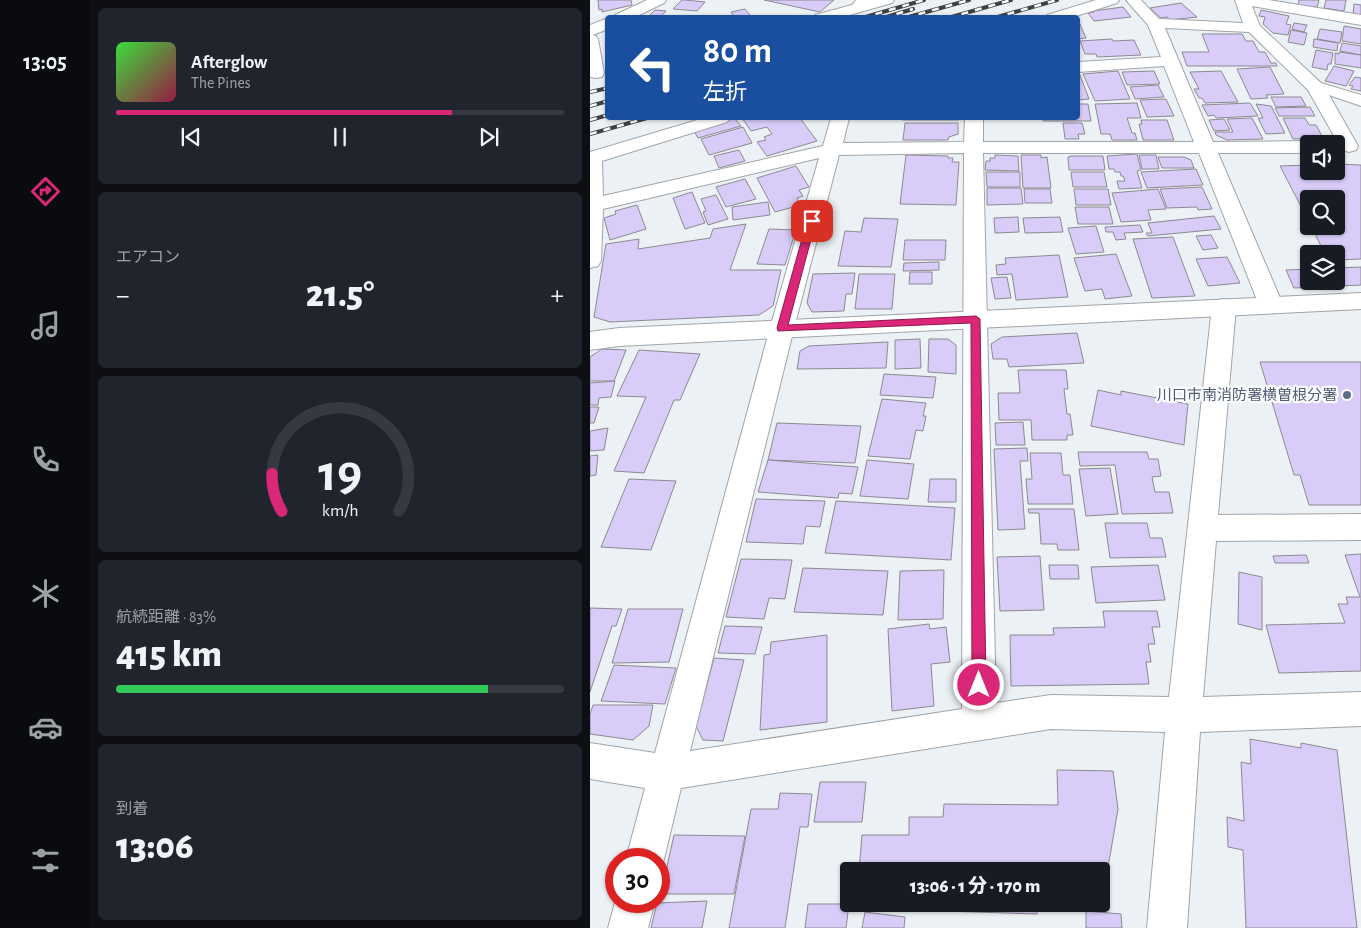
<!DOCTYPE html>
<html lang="ja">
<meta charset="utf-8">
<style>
:root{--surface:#171b24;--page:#20242c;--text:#f1f3f6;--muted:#9ea1a6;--line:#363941;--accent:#db2777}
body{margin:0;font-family:"Alegreya Sans","Noto Sans JP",sans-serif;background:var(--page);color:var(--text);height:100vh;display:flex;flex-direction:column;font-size:19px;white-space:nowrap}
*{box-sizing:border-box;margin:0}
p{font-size:16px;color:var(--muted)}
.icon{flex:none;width:28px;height:28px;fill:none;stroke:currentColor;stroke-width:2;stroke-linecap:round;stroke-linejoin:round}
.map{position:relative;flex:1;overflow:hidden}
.side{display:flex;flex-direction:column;gap:8px;padding:8px;background:#0d0f14;width:500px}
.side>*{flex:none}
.banner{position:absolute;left:15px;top:15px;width:475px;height:105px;border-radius:5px;box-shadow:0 1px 4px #0004;background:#1a4fa0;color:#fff;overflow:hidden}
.buttons{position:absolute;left:710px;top:135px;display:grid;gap:10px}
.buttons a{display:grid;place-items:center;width:45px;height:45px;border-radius:5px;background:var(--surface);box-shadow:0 1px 4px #0004;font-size:25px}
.speed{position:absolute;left:15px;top:848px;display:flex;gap:10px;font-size:25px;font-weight:700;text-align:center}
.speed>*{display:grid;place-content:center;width:65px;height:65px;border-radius:50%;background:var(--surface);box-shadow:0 1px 4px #0004;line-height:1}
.speed .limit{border:8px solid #d22;background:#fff;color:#111}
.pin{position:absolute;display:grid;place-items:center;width:42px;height:42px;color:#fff;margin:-21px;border-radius:10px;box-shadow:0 2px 8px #0006}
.me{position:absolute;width:55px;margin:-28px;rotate:0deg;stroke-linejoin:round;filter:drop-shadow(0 0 4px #0008)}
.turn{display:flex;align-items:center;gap:18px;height:105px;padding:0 15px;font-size:22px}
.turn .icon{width:65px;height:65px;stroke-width:2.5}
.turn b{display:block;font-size:35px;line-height:42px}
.big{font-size:38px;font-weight:800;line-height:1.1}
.side .tile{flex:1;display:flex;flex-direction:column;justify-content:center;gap:8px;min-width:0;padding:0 18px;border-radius:8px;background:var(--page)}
.side .dial{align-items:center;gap:0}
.dial svg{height:130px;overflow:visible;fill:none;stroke:var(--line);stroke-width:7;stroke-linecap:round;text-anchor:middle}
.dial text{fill:var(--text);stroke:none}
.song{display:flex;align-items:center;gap:15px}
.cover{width:60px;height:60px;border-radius:8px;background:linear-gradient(135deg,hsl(120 70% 55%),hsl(340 70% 35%))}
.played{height:5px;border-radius:2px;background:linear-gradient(90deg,var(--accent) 75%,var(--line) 75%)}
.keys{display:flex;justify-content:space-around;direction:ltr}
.heat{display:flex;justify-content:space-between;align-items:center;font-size:28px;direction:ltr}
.charge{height:8px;border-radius:4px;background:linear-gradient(90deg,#34c759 83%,var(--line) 0)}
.trip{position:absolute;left:250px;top:862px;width:270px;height:50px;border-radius:5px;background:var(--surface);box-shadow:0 1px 4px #0004;font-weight:800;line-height:50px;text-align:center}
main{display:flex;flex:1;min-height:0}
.tab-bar{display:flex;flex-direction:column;width:90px;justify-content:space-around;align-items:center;background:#090b0e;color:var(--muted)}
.tab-bar .icon{width:35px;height:35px}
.tab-bar .on{color:var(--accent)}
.tab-bar b{font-size:22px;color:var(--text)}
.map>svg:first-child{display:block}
.building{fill:#d9ccf8;stroke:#8c8a90}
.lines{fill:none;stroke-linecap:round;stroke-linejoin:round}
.minor-casing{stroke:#a0a5a9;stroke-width:2}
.tertiary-casing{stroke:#a0a5a9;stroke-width:2}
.minor{fill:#fff;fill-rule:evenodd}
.tertiary{fill:#fff;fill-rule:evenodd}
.rail-casing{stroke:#3e4143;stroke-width:4}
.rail{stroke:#fcfdfe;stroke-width:2.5;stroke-dasharray:7;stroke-linecap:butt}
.route{fill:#db2777;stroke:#8e194d}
.service-dot{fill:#5c6f8a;stroke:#fcfdfe;stroke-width:2}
.labels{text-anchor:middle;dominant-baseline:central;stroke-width:4.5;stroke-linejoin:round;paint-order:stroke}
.service-label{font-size:15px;fill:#4e5e75;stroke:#fcfdfe;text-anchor:end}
</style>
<main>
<nav class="tab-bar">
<b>13:05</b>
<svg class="icon on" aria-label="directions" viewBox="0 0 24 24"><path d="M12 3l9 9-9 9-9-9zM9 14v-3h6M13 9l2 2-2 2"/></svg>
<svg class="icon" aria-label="music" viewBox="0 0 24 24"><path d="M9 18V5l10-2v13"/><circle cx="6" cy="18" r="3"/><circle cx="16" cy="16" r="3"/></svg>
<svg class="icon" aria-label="phone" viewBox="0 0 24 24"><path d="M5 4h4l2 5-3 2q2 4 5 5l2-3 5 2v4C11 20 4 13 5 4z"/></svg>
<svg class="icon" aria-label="climate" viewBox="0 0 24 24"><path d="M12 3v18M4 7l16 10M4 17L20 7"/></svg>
<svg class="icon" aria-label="car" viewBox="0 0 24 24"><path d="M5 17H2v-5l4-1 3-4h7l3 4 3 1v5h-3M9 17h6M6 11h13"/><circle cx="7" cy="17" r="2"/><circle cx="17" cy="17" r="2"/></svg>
<svg class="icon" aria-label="filters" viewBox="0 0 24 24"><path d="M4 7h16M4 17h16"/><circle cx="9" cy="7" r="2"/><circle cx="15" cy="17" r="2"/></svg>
</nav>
<section class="side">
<div class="tile">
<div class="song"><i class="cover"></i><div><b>Afterglow</b><p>The Pines</p></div></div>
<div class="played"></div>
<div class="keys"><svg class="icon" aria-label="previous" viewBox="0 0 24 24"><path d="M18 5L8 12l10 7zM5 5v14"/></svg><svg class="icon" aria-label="pause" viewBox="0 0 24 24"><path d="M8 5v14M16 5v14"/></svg><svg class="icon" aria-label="next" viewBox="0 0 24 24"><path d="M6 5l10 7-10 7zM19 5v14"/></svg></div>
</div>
<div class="tile"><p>エアコン</p>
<div class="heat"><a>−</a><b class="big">21.5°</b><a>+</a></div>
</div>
<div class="tile dial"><svg viewBox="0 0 100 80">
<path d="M14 69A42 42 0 1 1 86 69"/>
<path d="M14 69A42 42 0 0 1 8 46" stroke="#db2777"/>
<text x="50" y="56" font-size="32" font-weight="700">19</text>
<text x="50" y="72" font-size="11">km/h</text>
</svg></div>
<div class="tile"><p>航続距離 · 83%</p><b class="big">415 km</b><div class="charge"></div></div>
<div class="tile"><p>到着</p><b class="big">13:06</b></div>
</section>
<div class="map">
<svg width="771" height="928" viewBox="0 0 771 928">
<rect width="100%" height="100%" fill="#ebf1f5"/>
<g class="building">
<polygon points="8,0 41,0 42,5 12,12 12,9 9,10"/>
<polygon points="92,0 95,0 115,2 107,11 83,9"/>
<polygon points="174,0 244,0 230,12"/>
<polygon points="709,0 729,0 727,7 722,7 722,8 708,6"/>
<polygon points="736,0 756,0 754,11 734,8"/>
<polygon points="591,3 607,17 580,20 577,17 571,18 560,8"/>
<polygon points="764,4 771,5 771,16 763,15"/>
<polygon points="533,7 541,17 504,21 498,13 504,12 503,11"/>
<polygon points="155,9 160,15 145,18 141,12"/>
<polygon points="65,10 76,11 69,18 58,17"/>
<polygon points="671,10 699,16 696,24 701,25 698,35 683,33 673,24 675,17 669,16"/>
<polygon points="488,22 489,22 496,38 488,39"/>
<polygon points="704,23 717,25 714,32 702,29"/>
<polygon points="754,26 771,29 771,44 752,41"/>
<polygon points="730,29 752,32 750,43 727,39"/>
<polygon points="701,30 717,33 714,45 698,42"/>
<polygon points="612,34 652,34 656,41 663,41 669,52 675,52 681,63 686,63 687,66 597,66 592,52 619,52"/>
<polygon points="522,39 523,41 544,40 551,55 507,57 506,54 495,54 490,41"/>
<polygon points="724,39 748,43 747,51 723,47"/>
<polygon points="752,43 771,46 771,55 750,51"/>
<polygon points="726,50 743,53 741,64 738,64 737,70 722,67"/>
<polygon points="749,52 771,55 771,68 745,64 745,53 749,54"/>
<polygon points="744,66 764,71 756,86 735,81"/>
<polygon points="680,67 694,94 676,95 678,98 661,99 647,69"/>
<polygon points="528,71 540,99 505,101 493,74"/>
<polygon points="564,71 570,84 537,85 532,72"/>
<polygon points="631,71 648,102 615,103 612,98 609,98 604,89 609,89 600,72"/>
<polygon points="488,75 490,75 499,99 488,100"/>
<polygon points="765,77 771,78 771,91 761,89 763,86 759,85"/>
<polygon points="568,85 574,97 545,99 540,87"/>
<polygon points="681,97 711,97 716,106 686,107"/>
<polygon points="576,99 584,116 557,117 550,100"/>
<polygon points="547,103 551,118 537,118 542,133 545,133 547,140 522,140 520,134 511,134 505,104"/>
<polygon points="660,103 668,116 626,118 624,115 618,116 612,105"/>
<polygon points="488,104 498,104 501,121 453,121 453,118 488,118"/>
<polygon points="666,104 681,106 695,133 676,134 668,118 673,118"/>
<polygon points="720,107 725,116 689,116 685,108"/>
<polygon points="144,118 151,126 108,138 104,131"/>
<polygon points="152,118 210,118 227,141 177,156 167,142 176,140 174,137 182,134 177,127 161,131"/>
<rect x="313" y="118" width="55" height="2"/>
<polygon points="662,118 673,139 637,140 626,135 625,132 643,132 637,119"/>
<polygon points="693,118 715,118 719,125 726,125 733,138 703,139"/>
<polygon points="634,119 640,130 624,131 619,120"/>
<polygon points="551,120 577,120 584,140 553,140 549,124 552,124"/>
<polygon points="315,123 368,123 368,134 359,137 358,140 313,140"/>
<polygon points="473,123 492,123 495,134 488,134 489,139 475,139"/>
<polygon points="153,127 162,143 119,155 111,139"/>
<polygon points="149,150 155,161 129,168 124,156"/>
<polygon points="547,154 551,170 547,171 552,188 529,189 527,181 535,181 533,176 531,176 530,172 525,172 524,169 519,169 517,156"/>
<polygon points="316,155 358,156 358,158 363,158 362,162 369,162 366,205 310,204"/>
<polygon points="405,155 428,156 429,171 395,170 396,161 400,161 400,158 405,158"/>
<polygon points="431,155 451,155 451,158 457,157 461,188 433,188"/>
<polygon points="549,155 566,155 569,169 552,169"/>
<polygon points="481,156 513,156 515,170 479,170 478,157"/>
<polygon points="568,157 594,157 601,160 604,168 572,168"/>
<polygon points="746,164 771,165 771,259 746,260 746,254 735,254 721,226 746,226 746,199 719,199 719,222 690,166 719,165 719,171 746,171"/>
<polygon points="206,166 219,187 209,190 213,196 207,198 211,205 185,212 167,178"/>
<polygon points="606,169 613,185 557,188 551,172"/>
<polygon points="396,172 430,172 430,187 397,187"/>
<polygon points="481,172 514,172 517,187 483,187"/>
<polygon points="155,179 166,199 136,207 126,187"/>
<polygon points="612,187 622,209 608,210 607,207 577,208 570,189"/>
<polygon points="397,188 431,188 433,204 397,205"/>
<polygon points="434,189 460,189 462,203 435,203"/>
<polygon points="484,189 518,189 521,205 486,205"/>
<polygon points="568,189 576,209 558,210 561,220 531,222 522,193"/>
<polygon points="102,192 115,223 95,229 83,198"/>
<polygon points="126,195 138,219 118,225 113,212 116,211 111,199"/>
<polygon points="178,202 180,215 143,220 142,207"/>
<polygon points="47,205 56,229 20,240 14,218 26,214 25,211"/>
<polygon points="485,207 519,207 523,224 488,224"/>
<polygon points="624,216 631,229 558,236 556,233 562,233 558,223"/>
<polygon points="428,217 429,232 405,233 404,218"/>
<polygon points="470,217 473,232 435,233 433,218"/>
<polygon points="274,218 308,219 301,267 248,266 255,231 271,232"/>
<polygon points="156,224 140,270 191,270 183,306 169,315 20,322 4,317 16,244 49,239 48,249 120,238 123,229"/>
<polygon points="550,225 553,232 534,233 536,239 526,240 523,232 516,232 515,227"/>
<polygon points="506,226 514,252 486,254 478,228"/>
<polygon points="179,229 206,230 195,265 167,264"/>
<polygon points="621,235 628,248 613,250 606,236"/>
<polygon points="583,237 605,296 562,298 543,239"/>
<polygon points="315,240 356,240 355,260 313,260"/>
<polygon points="526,254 542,296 515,299 512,289 495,291 484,258"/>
<polygon points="469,255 478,297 426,300 422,274 407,275 406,265 416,264 415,258"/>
<polygon points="637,257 650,283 618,286 606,259"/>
<polygon points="349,262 349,270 313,271 314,263"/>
<polygon points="771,267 771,285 704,288 696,270 719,269 719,281 746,281 746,268"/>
<polygon points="320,272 342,272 342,284 319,284"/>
<polygon points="265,273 262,294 256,294 254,311 222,312 217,303 223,274"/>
<polygon points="269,274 305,274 302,309 265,309"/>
<polygon points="417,277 421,298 405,299 401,278"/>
<polygon points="487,333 494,363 419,367 417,359 403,359 401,344 412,337"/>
<polygon points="330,339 331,368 305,369 305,340"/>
<polygon points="339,339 358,339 366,345 366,374 338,372"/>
<polygon points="298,342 296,368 207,369 210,351 219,346"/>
<polygon points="12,349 36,350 24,381 0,381 0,357"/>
<polygon points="49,350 110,354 90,400 84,400 54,473 24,471 56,397 27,396"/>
<polygon points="670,362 771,362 771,505 719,505 710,475 704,475"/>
<polygon points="428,370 476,370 478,389 474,389 477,414 480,414 483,435 477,435 477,440 442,440 441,420 409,420 408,393 430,393"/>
<polygon points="294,374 346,377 343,398 290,395"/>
<polygon points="25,381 21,397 9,398 8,405 0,405 0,383"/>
<polygon points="508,390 531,395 531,391 598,404 594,445 501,426"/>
<polygon points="292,399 336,403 333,416 336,416 333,431 326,430 320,459 278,456"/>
<polygon points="0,407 9,407 4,423 0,423"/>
<polygon points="433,422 435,445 406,445 405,423"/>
<polygon points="187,423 271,426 265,463 178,460"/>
<polygon points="18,428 14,450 0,451 0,431"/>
<polygon points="437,448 438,461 430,461 435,529 408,530 404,449"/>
<polygon points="488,452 557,452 559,459 568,459 571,476 562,477 565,492 579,492 583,513 532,514 525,465 490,466"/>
<polygon points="440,453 471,453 473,475 480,475 483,504 438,504 436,479 442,479"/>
<polygon points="8,455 6,475 0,476 0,456"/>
<polygon points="178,460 268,467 262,494 249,493 248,498 168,492"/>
<polygon points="277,460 324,464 318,499 270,496"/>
<polygon points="520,468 528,514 496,516 489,469"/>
<polygon points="39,479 86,481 61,550 11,547"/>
<polygon points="340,479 366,479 366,502 338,502"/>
<polygon points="166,499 235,501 230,527 216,526 213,544 156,542"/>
<polygon points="246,501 365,508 361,560 235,553"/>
<polygon points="438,509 484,509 489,550 468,550 467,544 451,544 449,513 439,513"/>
<polygon points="515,523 557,523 560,538 572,538 576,557 520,558"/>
<polygon points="771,554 771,671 689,673 676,625 755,623 748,604 758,604 756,597 770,597 755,555"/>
<polygon points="716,555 719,563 685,563 683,556"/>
<polygon points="450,556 454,610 410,611 407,557"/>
<polygon points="151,559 202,560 195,599 179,598 174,619 136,617"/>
<polygon points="459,565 488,565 489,579 460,579"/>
<polygon points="568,565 575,600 506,603 501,567"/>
<polygon points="213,568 298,571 293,615 204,612"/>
<polygon points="354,570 353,619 308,620 310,571"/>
<polygon points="649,572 672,577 672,630 648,624"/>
<polygon points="0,608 32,609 26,626 22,626 0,692"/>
<polygon points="38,609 93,609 79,662 22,663"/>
<polygon points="513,611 567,611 570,627 562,627 565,644 558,644 561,662 556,662 559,684 421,686 420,635 464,635 463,628 515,627"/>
<polygon points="339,624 340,629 356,627 360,662 341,664 344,706 302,711 298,629"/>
<polygon points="135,626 172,627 165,654 128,653"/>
<polygon points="237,635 237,722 170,730 174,655 180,654 181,642"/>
<polygon points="124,658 154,660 133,741 113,740 106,726"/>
<polygon points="24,665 86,668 75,704 11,701"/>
<polygon points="3,705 63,705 59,726 43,740 0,734 0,714"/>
<polygon points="660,739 711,748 711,743 747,750 767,928 656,928 653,850 638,847 637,817 654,821 651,762 661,764"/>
<polygon points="467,770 523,771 528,809 514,891 511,891 511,871 269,871 272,835 319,835 319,817 353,817 354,804 468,805"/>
<polygon points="230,782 276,782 272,822 224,822"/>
<polygon points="190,793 222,794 218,827 210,827 195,928 139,928 161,809 188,809"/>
<polygon points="84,835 155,836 144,894 71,894"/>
<polygon points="117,901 112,928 61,928 67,903"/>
<polygon points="218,904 259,904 256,928 215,928"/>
<polygon points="354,904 447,904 447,914 354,911"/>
<polygon points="496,911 531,914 532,928 496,928"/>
<polygon points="275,912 315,917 314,928 272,928"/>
</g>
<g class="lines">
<defs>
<g id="minor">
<polygon points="280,0 304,0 302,3 249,18 223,18 225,15"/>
<polygon points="506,0 529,0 527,3 480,18 455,18 457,15"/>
<path d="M536 0H551L569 19 653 23 645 0H679L771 15V25L662 6 670 26 731 83 771 95V106L739 95 768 146 766 150 759 152 752 150 718 90 659 32 575 28 623 142 719 141 726 144H719V153H628L693 305 689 311 681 313 673 311 669 305 609 153H393L406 703 461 695 579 697 622 307 626 301 634 299 642 301 646 307 628 515 771 514V540L626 541 613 697 771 692V726L610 732 597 928H557L575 732 461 729 91 788 74 859 69 872V859H36L55 788 0 779V743L65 753 180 328 229 158 13 209 11 261 8 266 0 268V152L114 118H140L137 122 12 161 13 196 233 146 241 118H259L253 143 374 142 375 118H393V142H604L574 66 488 72V62L571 57 558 25ZM374 153 372 709 100 751 204 328 249 155Z"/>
<polygon points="0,34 6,36 8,39 14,73 12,77 6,78 0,77"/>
<polygon points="26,899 26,901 65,901 58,928 18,928"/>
</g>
<g id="tertiary">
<polygon points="57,0 76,0 74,3 43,18 23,18 25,15"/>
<polygon points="266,0 281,0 274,10 264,10 261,7"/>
<polygon points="18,18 18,29 0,36 0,25"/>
<polygon points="771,293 771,309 29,346 0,350 0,332 29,328"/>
</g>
</defs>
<use href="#minor" class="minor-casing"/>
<use href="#tertiary" class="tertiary-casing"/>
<use href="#minor" class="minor"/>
<use href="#tertiary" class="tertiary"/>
<defs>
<g id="rail">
<polyline points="272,18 334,0"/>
<polyline points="293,18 323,9"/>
<polyline points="315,18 379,0"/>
<polyline points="358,18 421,0"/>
<polyline points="404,18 467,0"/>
<polyline points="0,92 18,88"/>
<polyline points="0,106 18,101"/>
<polyline points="0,120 18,115"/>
<polyline points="0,134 57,118"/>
</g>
</defs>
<use href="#rail" class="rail-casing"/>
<use href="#rail" class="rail"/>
</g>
<polygon class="route" points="222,218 226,221 198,325 386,316 390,319 396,685 394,690 389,692 384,690 382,685 381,323 188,331 187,328 217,221"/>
<circle class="service-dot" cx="757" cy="395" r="5"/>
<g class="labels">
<g class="service-label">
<text x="747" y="395">川口市南消防署横曽根分署</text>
</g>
</g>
</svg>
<div class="buttons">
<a><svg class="icon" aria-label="sound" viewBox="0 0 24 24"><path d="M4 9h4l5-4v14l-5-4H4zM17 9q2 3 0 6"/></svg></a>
<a><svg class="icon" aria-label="search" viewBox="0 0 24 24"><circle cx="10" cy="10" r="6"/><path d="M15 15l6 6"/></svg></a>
<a><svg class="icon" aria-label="layers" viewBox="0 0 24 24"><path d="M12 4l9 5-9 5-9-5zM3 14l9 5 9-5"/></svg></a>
</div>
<div class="speed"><div class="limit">30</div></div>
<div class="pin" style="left:222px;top:221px;background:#d93025"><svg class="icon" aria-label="arrive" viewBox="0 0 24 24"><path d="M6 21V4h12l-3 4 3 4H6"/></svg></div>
<svg class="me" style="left:389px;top:685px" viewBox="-20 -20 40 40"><circle r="17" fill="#db2777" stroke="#fff" stroke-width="3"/><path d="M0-11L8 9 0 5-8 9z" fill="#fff"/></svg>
<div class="trip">13:06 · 1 分 · 170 m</div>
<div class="banner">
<div class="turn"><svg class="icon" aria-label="left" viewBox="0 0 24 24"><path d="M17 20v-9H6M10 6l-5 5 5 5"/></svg><div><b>80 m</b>左折</div></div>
</div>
</div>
</main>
